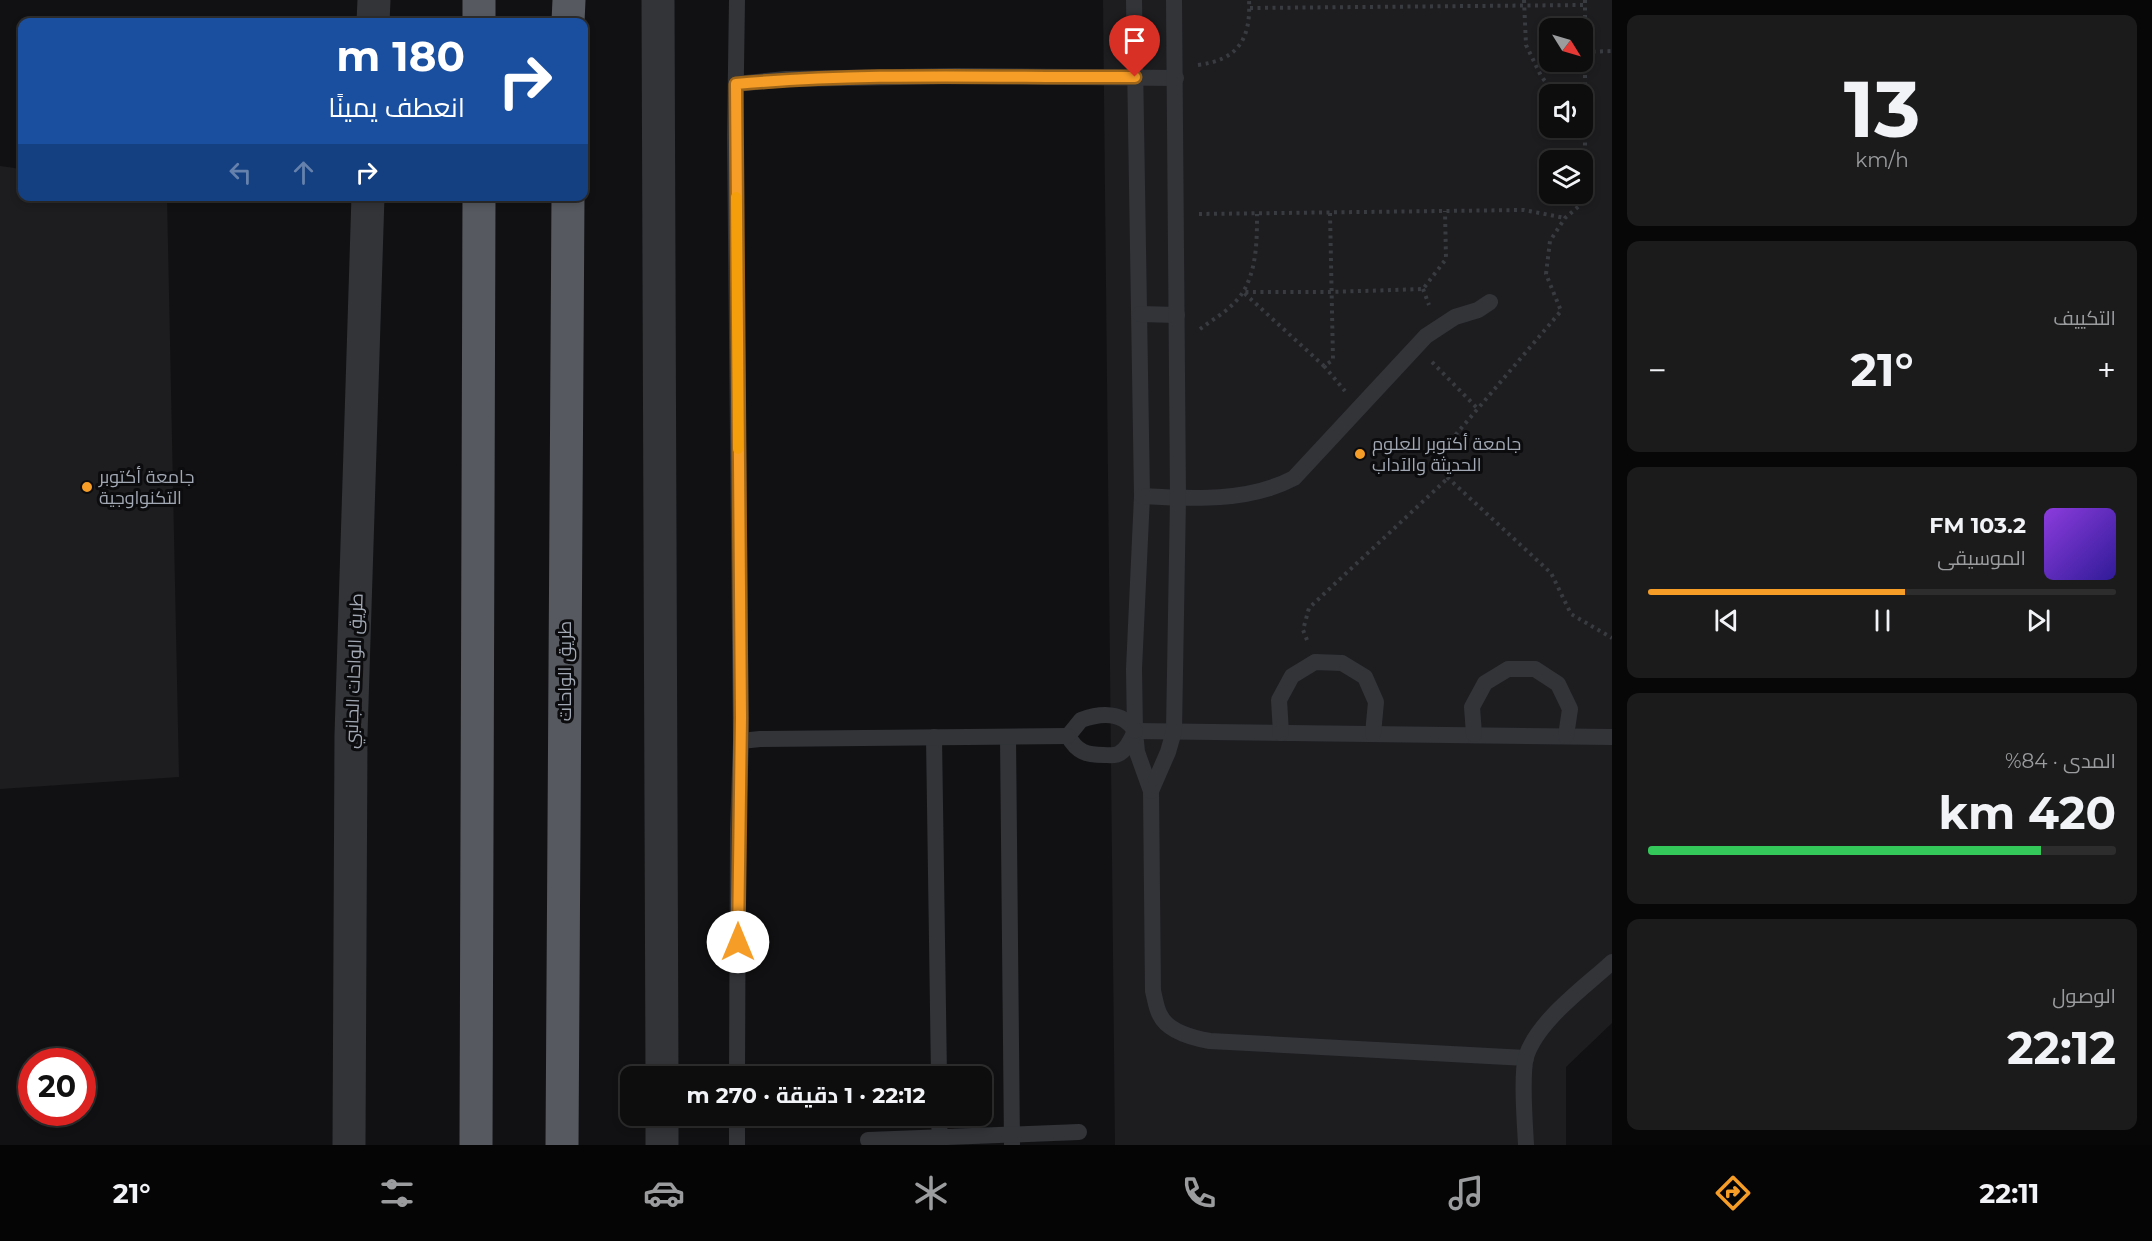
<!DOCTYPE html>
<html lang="ar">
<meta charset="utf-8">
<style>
:root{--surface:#0d0d0e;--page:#1b1b1c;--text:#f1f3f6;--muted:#9a9c9e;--line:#2d2d2e;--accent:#f59d27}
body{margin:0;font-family:Montserrat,Cairo,sans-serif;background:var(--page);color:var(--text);direction:rtl;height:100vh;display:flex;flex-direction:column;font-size:22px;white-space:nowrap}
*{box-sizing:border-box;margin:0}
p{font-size:20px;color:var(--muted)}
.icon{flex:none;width:33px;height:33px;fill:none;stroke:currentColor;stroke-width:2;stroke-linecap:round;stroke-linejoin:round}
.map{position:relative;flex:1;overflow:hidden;direction:ltr}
.sheet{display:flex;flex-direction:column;gap:15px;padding:15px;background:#070708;width:540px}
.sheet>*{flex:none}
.banner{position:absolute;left:18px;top:18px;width:570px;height:183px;border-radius:12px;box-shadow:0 3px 9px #0003,0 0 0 2px var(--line);direction:rtl;background:#1a4fa0;color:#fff;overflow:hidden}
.needle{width:39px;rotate:127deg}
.fabs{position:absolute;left:1539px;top:18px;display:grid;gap:12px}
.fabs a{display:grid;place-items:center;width:54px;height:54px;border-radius:12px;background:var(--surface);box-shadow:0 3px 9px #0003,0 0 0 2px var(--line);font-size:30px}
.speed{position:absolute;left:18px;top:1048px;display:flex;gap:12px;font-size:30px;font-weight:700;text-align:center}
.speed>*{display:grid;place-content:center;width:78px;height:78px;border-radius:50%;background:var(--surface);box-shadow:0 3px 9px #0003,0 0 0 2px var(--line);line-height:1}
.speed .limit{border:9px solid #d22;background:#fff;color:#111}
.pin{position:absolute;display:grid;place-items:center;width:51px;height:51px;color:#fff;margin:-62px -26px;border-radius:50% 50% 50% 0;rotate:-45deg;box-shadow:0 0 6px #0007}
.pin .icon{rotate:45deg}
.me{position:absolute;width:66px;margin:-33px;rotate:0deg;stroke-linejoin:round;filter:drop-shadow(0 0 4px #0008)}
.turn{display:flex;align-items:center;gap:21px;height:126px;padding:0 24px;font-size:27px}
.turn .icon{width:78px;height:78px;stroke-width:2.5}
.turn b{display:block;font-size:42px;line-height:51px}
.lanes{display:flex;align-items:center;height:57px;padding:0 24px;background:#0003;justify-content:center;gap:30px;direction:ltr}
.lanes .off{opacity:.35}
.big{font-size:45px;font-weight:700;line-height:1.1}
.sheet .tile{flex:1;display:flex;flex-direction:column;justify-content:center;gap:9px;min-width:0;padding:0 21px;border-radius:12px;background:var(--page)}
.sheet .dial{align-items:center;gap:0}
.dial b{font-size:78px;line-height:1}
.song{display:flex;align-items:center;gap:18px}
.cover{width:72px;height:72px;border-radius:9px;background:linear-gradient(135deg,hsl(270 70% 55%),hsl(250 70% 35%))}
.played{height:6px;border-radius:3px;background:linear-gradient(90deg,var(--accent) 55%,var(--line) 55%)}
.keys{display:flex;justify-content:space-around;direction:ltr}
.heat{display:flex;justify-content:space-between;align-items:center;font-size:33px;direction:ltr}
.charge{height:9px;border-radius:4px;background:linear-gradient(90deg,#34c759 84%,var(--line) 0)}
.trip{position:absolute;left:620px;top:1066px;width:372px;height:60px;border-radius:12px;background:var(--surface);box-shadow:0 3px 9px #0003,0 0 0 2px var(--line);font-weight:700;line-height:60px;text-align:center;direction:rtl}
.menu{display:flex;height:96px;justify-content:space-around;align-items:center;background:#050506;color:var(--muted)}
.menu .icon{width:42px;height:42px}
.menu .current{color:var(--accent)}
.menu b{font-size:27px;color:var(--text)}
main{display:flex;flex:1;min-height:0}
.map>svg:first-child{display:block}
.built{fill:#1d1d20;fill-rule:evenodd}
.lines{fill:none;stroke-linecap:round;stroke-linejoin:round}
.path{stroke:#383b3f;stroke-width:4;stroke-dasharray:3 4.5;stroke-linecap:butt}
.service{stroke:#323438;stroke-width:16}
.tertiary{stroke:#323438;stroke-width:33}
.trunk{stroke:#565a60;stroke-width:33}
.route-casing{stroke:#9f6619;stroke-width:15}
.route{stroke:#f59d27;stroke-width:10}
.slow{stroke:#f59e0b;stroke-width:10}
.poi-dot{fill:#f59d27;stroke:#0c0c0e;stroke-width:2}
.labels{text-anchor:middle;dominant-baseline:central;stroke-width:6;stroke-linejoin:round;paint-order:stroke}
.poi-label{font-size:18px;fill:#a2a9b4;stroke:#0c0c0e;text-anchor:start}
.street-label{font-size:18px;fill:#a2a9b4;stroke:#0c0c0e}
</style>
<main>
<section class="sheet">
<div class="tile dial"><b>13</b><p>km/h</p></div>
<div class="tile"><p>التكييف</p>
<div class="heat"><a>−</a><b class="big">21°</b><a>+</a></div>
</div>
<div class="tile">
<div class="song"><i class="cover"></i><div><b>103.2 FM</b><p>الموسيقى</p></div></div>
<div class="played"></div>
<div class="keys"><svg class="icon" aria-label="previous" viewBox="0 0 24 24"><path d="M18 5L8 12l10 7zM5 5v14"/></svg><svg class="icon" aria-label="pause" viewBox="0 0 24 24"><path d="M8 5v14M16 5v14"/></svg><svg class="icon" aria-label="next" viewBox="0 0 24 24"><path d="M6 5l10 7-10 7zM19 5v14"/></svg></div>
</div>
<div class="tile"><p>المدى · 84%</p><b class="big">420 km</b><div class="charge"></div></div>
<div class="tile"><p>الوصول</p><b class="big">22:12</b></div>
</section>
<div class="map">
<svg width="1612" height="1145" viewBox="0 0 1612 1145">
<rect width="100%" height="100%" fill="#111113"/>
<g class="built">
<path d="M1103 0H1612V1023L1566 1067V1145H1115ZM1550 28H1582V62H1550ZM1550 94H1582V128H1550ZM1550 160H1582V194H1550Z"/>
<polygon points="0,166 22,169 22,196 167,197 179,777 0,789"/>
</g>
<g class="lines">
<g class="path">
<polyline points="1524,0 1526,45 1541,76 1555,94"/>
<polyline points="1585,0 1585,201 1565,218 1550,241 1546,274 1561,311 1446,446 1439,461 1448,478 1551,573 1571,614 1612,638"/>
<polyline points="1250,8 1585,5"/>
<polyline points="1585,52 1612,51"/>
<path d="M1198 65C1238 60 1251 39 1249 0"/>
<polyline points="1330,213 1333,360 1324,366 1243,292 1331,292 1423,289 1446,259 1445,211"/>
<polyline points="1199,214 1524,210 1565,218"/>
<polyline points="1423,289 1429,305"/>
<path d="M1200 329C1215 318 1233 308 1243 292 1257 269 1257 239 1257 214"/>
<polyline points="1432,362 1478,409"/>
<polyline points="1324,366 1345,391"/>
<polyline points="1307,640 1303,630 1309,608 1448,478"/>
</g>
<g class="service">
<path d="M1134 0 1142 496 1134 669 1135 731 1137 752 1151 791 1153 991C1155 998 1156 1008 1160 1015 1168 1032 1193 1038 1210 1041L1526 1058"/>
<polyline points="736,84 786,79 956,76 1176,78"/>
<polyline points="1140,314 1177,315"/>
<path d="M1142 496C1192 499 1249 502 1294 478L1426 336 1455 317 1478 310 1490 302"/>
<polyline points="1135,731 1612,737"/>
<polyline points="1281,733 1279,700 1292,676 1315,662 1342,663 1365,677 1376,702 1373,734"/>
<polyline points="1474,734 1472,707 1485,683 1508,669 1535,669 1558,684 1570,709 1566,736"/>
<path d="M1068 736C1077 752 1086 755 1104 755 1108 755 1114 756 1118 754 1126 751 1132 738 1135 731"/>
<path d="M1068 736 1081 720C1100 713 1123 711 1135 731"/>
<polyline points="934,737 939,1077"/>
<polyline points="1008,737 1012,1145"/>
<polyline points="741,741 760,739 1068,736"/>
<polyline points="1151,791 1168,752 1174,731 1178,498 1174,0"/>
<polyline points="737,1077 738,829 741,741 735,136 737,0"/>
<polyline points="939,1116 940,1145"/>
<polyline points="868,1140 1079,1132"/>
<polyline points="737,1145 737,1116"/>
<path d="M1526 1145C1525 1124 1521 1076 1526 1057 1537 1021 1585 987 1612 962"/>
</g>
<g class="tertiary">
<polyline points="658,0 662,1077"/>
<polyline points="373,22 374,0"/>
<polyline points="662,1116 662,1145"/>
<polyline points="349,1145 351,735 368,196"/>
</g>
<g class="trunk">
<polyline points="479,22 479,0"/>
<polyline points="568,22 569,0"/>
<polyline points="476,1145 479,196"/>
<polyline points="562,1145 568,196"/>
</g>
</g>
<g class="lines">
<defs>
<path id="route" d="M738 942 741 718 736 84C869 72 1002 78 1135 77"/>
</defs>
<use href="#route" class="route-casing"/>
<use href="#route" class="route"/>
<polyline class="slow" points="736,197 738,449"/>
</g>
<g class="poi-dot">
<circle cx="1360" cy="454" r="6"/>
<circle cx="87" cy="487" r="6"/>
</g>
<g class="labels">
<g class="poi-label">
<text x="1372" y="444">جامعة أكتوبر للعلوم<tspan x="1372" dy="21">الحديثة والآداب</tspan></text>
<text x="99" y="477">جامعة أكتوبر<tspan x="99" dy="21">التكنواوجية</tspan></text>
</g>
<g class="street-label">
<text transform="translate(354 671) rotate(-88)">طريق الواحات الجانبي</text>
<text transform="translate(565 671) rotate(-90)">طريق الواحات</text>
</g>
</g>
</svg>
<div class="fabs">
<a><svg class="needle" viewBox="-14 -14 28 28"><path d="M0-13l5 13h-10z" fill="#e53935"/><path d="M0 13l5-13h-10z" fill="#9a9c9e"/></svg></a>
<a><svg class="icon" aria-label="sound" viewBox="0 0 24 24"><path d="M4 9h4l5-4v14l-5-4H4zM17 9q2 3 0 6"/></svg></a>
<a><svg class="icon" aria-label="layers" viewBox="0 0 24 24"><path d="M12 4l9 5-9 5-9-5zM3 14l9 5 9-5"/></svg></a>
</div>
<div class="speed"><div class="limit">20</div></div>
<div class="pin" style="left:1135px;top:77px;background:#d93025"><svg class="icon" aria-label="arrive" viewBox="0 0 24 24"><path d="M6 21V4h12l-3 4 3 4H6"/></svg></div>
<svg class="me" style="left:738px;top:942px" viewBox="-20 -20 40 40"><circle r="19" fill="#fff"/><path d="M0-13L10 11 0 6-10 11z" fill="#f59d27"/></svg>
<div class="trip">22:12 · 1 دقيقة · 270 m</div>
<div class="banner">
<div class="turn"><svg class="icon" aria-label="right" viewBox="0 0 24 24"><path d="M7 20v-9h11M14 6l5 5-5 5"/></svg><div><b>180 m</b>انعطف يمينًا</div></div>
<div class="lanes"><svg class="icon off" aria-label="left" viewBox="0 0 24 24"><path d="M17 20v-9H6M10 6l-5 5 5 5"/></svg><svg class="icon off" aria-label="ahead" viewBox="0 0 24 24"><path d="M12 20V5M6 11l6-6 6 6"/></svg><svg class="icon" aria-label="right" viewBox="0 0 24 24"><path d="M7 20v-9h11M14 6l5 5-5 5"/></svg></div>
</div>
</div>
</main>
<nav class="menu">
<b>22:11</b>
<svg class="icon current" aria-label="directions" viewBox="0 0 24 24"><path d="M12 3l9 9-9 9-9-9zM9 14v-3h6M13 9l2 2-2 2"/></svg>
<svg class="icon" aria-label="music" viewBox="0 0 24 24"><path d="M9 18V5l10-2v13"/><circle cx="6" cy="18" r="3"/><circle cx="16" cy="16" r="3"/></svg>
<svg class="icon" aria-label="phone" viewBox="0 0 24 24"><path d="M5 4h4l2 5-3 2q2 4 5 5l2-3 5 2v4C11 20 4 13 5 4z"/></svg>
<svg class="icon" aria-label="climate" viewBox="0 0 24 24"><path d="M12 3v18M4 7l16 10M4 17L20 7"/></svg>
<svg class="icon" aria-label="car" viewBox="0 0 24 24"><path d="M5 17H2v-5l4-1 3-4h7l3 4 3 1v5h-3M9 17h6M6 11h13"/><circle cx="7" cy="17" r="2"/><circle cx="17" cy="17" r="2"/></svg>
<svg class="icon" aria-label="filters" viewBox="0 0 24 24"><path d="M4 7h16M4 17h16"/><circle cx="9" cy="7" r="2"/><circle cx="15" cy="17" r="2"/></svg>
<b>21°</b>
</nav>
